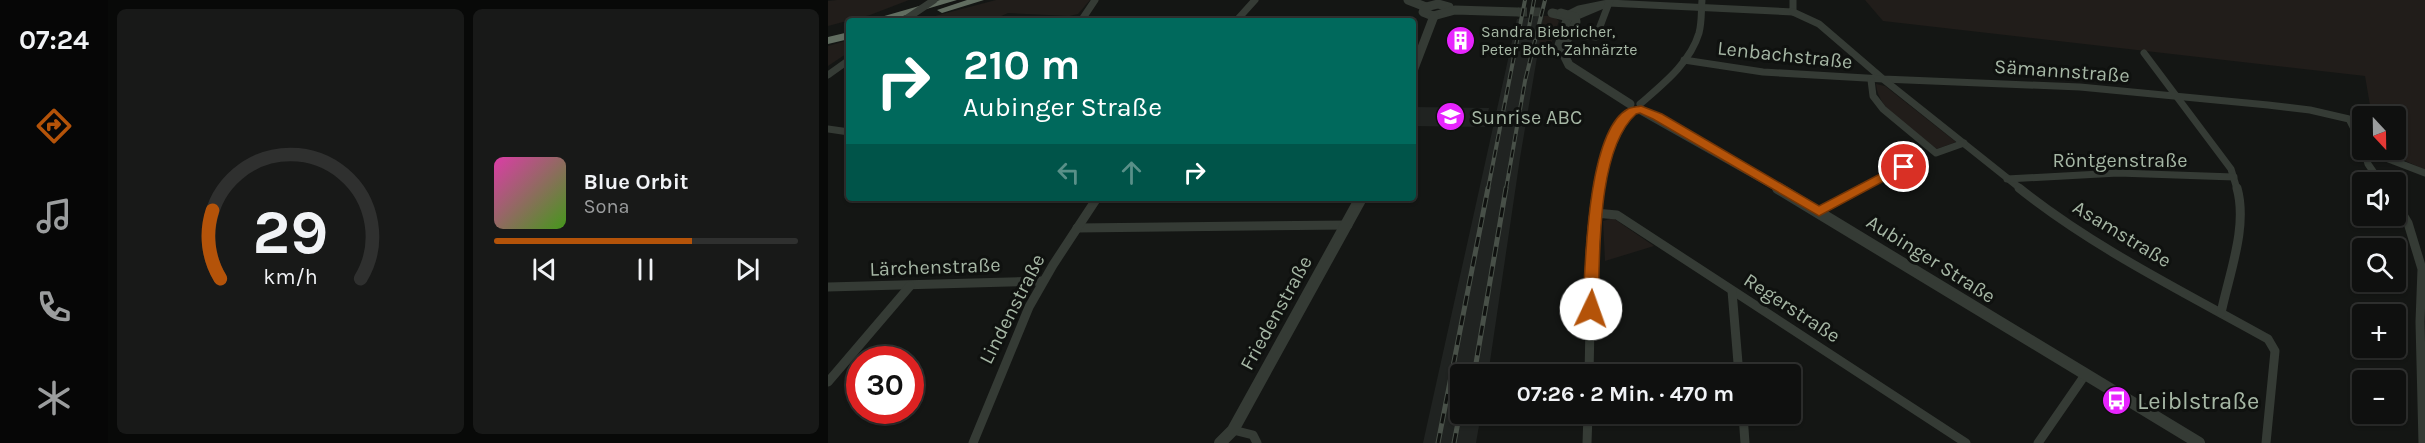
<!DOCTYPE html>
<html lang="de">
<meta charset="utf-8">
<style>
:root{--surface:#0f100f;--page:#181918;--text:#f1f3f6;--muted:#9b9d9e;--line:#2f302f;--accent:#b45309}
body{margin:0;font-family:Karla,sans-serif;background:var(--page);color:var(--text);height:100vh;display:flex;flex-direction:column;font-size:22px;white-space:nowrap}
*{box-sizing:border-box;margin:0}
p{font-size:20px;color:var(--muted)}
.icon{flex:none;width:33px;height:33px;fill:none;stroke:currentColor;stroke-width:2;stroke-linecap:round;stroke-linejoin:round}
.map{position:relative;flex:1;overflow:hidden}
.side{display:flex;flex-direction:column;gap:9px;padding:9px;background:#080908;width:720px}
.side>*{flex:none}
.top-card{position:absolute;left:18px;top:18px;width:570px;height:183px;border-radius:6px;box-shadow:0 2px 4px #0004,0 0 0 2px var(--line);background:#00695c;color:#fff;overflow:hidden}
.needle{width:39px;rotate:158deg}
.tools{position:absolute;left:1524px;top:106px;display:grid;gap:12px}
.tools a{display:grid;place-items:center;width:54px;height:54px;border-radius:6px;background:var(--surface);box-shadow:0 2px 4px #0004,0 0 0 2px var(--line);font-size:30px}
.speed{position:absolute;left:18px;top:346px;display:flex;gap:12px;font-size:30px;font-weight:700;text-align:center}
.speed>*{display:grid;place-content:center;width:78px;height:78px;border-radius:50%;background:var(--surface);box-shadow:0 2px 4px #0004,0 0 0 2px var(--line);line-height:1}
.speed .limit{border:9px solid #d22;background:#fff;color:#111}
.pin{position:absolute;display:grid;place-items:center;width:51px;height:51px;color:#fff;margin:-26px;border:3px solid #fff;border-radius:50%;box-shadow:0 2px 6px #0007}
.me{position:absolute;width:66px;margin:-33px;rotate:3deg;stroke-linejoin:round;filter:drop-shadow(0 0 4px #0008)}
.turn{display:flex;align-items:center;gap:21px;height:126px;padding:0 18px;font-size:27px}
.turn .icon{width:78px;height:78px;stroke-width:2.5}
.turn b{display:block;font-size:42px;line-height:51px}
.lanes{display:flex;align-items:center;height:57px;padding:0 18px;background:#0003;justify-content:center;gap:30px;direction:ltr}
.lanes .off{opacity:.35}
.side .card{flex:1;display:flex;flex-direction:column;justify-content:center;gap:9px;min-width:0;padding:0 21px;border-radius:9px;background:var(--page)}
.side .dial{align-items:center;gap:0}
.dial svg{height:156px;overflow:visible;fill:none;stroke:var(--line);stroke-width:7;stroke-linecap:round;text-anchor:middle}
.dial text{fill:var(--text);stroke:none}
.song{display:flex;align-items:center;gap:18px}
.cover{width:72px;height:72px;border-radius:9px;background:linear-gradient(135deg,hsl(320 70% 55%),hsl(100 70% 35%))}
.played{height:6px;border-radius:3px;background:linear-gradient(90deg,var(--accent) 65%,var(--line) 65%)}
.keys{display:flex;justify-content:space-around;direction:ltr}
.side .tiles{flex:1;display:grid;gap:9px;grid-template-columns:repeat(2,1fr)}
.trip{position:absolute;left:622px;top:364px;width:351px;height:60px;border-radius:6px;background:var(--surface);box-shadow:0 2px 4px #0004,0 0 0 2px var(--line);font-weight:700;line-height:60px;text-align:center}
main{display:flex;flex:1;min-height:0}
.dock{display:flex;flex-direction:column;width:108px;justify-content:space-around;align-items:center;background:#060606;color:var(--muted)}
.dock .icon{width:42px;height:42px}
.dock .current{color:var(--accent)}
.dock b{font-size:27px;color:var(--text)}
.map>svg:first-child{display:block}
.built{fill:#202321}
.green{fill:#211d1a}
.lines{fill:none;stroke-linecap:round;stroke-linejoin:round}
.tertiary-tunnel{stroke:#313631;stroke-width:9;stroke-dasharray:9 4.5;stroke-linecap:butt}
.minor-far1{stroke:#353b35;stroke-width:7}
.minor{stroke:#353b35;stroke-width:9}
.tertiary-far1{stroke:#353b35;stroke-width:9}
.tertiary{stroke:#353b35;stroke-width:12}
.motorway{fill:#616d60;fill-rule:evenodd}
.rail-far1-casing{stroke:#485048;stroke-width:4}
.rail-casing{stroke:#485048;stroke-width:5}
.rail-far1{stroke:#0f110f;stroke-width:2;stroke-dasharray:8;stroke-linecap:butt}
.rail{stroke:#0f110f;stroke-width:3;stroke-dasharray:10;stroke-linecap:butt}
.minor-bridge{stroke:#353b35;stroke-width:7}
.route{fill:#b45309;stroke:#753606;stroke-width:1.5}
.labels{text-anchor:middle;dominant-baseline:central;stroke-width:6;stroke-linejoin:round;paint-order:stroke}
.far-poi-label{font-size:16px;fill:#a6b7a5;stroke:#0f110f;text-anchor:start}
.street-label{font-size:20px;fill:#a6b7a5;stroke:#0f110f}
.poi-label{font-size:20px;fill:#a6b7a5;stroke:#0f110f;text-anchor:start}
.near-poi-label{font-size:24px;fill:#a6b7a5;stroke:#0f110f;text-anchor:start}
</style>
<main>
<nav class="dock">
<b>07:24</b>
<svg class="icon current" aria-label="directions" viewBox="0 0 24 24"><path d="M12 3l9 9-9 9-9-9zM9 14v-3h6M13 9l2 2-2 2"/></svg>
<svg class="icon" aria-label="music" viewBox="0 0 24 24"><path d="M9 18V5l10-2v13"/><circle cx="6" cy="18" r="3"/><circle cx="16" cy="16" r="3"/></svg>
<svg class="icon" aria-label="phone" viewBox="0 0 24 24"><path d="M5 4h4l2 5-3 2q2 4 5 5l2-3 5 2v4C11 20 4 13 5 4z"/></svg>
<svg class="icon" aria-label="climate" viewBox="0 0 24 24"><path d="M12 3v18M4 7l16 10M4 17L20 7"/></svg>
</nav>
<section class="side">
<div class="tiles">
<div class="card dial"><svg viewBox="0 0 100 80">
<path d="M14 69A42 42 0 1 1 86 69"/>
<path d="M14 69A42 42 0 0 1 10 34" stroke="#b45309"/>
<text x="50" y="56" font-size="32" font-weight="700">29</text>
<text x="50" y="72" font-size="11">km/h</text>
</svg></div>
<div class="card">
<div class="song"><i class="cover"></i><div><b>Blue Orbit</b><p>Sona</p></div></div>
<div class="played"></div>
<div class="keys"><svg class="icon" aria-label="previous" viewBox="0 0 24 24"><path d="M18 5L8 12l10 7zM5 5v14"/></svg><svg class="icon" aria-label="pause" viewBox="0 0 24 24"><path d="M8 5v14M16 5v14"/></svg><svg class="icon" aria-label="next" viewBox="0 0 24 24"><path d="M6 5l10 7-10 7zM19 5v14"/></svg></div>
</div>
</div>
</section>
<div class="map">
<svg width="1597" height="443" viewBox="0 0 1597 443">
<rect width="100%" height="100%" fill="#141614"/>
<g class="built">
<polygon points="716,16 692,158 660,375 633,375 633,414 653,414 648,443 595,443 689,19"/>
<polygon points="585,107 661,108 657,127 585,126"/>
</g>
<g class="green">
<polygon points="9,0 81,0 42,15 0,26 0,1"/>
<polygon points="168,0 262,0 250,14 241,16 180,13 162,21 88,21"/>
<polygon points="1037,0 1597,0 1597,170 1554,150 1568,150 1568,117 1544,117 1537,76 1055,21"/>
<polygon points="716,16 725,16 731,21 724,41 725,47 710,47"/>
<polygon points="21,40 21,52 0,66 0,46"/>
<path d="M1048 84 1057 86 1128 142 1109 149C1088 132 1050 112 1048 84Z"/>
<polygon points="785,218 826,246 777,261 775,221"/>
</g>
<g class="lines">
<polyline class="tertiary-tunnel" points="690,12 717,12"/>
<g class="minor-far1">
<polygon points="780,3 747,17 737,16 751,9"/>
<polyline points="780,3 965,12 965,0"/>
<polyline points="965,12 991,24 1055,79 1252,87 1440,105 1482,110 1521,119 1534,145"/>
<polyline points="253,21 267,0"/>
<polyline points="408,21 427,0"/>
<polyline points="742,34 768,37 782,0"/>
<polyline points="1316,53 1403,169 1409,189"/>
<polyline points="856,60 935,72 1055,79 1193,189"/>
<polyline points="0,75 21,60"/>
<polyline points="1043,80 1045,96 1055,109 1108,153 1136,143"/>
<path d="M812 104C835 84 862 63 871 33 874 22 873 11 874 0"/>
<polyline points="0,129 21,132"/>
<polyline points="1536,150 1540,164 1553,183"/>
<polyline points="1537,150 1597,173"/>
<polyline points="1179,179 1290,173 1406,177"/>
<path d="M772 189C778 159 786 136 804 111"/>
<polyline points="1032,189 1093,159"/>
</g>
<g class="minor">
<path d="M1191 188C1266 248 1356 292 1440 339L1447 351 1438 443"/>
<polyline points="1568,203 1580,223 1594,269 1592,322 1595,443"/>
<polyline points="991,211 1034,188"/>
<polyline points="767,213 789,215 1138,443"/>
<polyline points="249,228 520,225"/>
<polyline points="0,287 215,281"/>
<polyline points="904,291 911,375"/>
<path d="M1393 313C1401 274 1420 227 1409 188"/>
<polyline points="761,375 763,275 772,188"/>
<polyline points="0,382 82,286"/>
<polyline points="915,414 917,443"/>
<polyline points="405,430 425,435 429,443"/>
<polyline points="145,443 201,307 225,265 269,198"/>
<polyline points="759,443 760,414"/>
<polyline points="1210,443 1257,375"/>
</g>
<g class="tertiary-far1">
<polyline points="580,0 598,7 610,4 621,7 621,11"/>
<polyline points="598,7 595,12 605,16 627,10 690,12"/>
<polyline points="724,13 737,16 739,20 731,45 741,65 802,104"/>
<polyline points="733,13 747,17 748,22 737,44"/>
<polyline points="585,71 606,16"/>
<polyline points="813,110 953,189"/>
</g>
<g class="tertiary">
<polyline points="950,188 1371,443"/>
<polyline points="392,443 405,430 533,198"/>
</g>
<g class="motorway">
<polygon points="112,0 129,0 58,21 39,21"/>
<polygon points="139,0 156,0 114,13 109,10"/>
<polygon points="21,32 21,39 0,44 0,37"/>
</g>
<defs>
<g id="rail-far1">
<polyline points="699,38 706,0"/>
<polyline points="660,189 697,0"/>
<polyline points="678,189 697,81 717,0"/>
</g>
<g id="rail">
<polyline points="646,375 678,188"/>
<polyline points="610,443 660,188"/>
<polyline points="626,443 633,407"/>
</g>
</defs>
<use href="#rail-far1" class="rail-far1-casing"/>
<use href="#rail" class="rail-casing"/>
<use href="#rail-far1" class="rail-far1"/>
<use href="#rail" class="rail"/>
<polyline class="minor-bridge" points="75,21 106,0"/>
</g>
<path class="route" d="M813 106 834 114 991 206 1071 164H1080L1082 167 991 216 825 119 812 113 808 114C768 150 772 257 770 309L768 313H757L755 309C757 267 759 130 800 109 803 107 809 107 813 106Z"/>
<defs>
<symbol id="building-disc" viewBox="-11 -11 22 22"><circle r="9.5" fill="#e724fe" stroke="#0f110f"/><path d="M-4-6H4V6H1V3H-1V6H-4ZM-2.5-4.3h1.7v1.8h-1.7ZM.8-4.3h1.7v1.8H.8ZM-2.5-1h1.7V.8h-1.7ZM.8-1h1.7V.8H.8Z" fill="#fff"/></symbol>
<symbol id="school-disc" viewBox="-11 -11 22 22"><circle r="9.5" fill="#e724fe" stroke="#0f110f"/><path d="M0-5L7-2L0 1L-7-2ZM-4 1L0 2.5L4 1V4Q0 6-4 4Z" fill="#fff"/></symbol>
<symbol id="bus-disc" viewBox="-11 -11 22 22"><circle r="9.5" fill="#e724fe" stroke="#0f110f"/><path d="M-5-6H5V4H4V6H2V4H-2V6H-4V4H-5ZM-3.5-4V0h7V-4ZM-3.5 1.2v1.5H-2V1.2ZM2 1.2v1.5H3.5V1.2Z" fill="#fff"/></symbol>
</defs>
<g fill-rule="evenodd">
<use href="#building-disc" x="616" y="24" width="33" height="33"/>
<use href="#school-disc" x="606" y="100" width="33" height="33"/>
<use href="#bus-disc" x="1272" y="384" width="33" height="33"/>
</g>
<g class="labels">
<g class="far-poi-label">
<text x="653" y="31">Sandra Biebricher,<tspan x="653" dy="18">Peter Both, Zahnärzte</tspan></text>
</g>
<g class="street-label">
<text transform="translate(957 55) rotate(6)">Lenbachstraße</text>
<text transform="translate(1234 71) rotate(4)">Sämannstraße</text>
<text x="1292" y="160">Röntgenstraße</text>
<text transform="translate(1294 234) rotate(31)">Asamstraße</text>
<text transform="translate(1103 259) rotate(32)">Aubinger Straße</text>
<text transform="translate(107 267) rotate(-2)">Lärchenstraße</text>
<text transform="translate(964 308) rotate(33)">Regerstraße</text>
<text transform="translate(184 309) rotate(-63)">Lindenstraße</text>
<text transform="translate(448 313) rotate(-61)">Friedenstraße</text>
</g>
<g class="poi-label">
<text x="643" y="117">Sunrise ABC</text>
</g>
<g class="near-poi-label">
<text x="1309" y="401">Leiblstraße</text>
</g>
</g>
</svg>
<div class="tools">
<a><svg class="needle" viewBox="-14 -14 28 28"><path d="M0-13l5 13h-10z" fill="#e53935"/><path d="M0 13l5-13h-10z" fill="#9b9d9e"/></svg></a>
<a><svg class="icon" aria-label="sound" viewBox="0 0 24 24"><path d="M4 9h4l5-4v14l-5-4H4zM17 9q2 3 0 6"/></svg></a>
<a><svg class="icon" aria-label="search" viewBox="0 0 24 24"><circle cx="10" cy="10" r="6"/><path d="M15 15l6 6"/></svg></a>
<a>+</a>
<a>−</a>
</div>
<div class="speed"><div class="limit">30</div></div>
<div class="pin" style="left:1076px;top:167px;background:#d93025"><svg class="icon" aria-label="arrive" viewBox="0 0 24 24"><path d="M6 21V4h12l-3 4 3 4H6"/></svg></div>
<svg class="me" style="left:763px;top:309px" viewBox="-20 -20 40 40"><circle r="19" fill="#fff"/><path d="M0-13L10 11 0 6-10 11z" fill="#b45309"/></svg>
<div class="trip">07:26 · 2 Min. · 470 m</div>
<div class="top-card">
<div class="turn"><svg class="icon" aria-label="right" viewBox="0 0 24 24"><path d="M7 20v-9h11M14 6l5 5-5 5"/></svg><div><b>210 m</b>Aubinger Straße</div></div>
<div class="lanes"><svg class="icon off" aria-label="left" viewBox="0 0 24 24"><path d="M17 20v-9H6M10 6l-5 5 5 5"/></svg><svg class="icon off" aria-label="ahead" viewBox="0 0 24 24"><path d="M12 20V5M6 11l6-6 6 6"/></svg><svg class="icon" aria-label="right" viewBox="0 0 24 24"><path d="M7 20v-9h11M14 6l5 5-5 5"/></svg></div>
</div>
</div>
</main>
